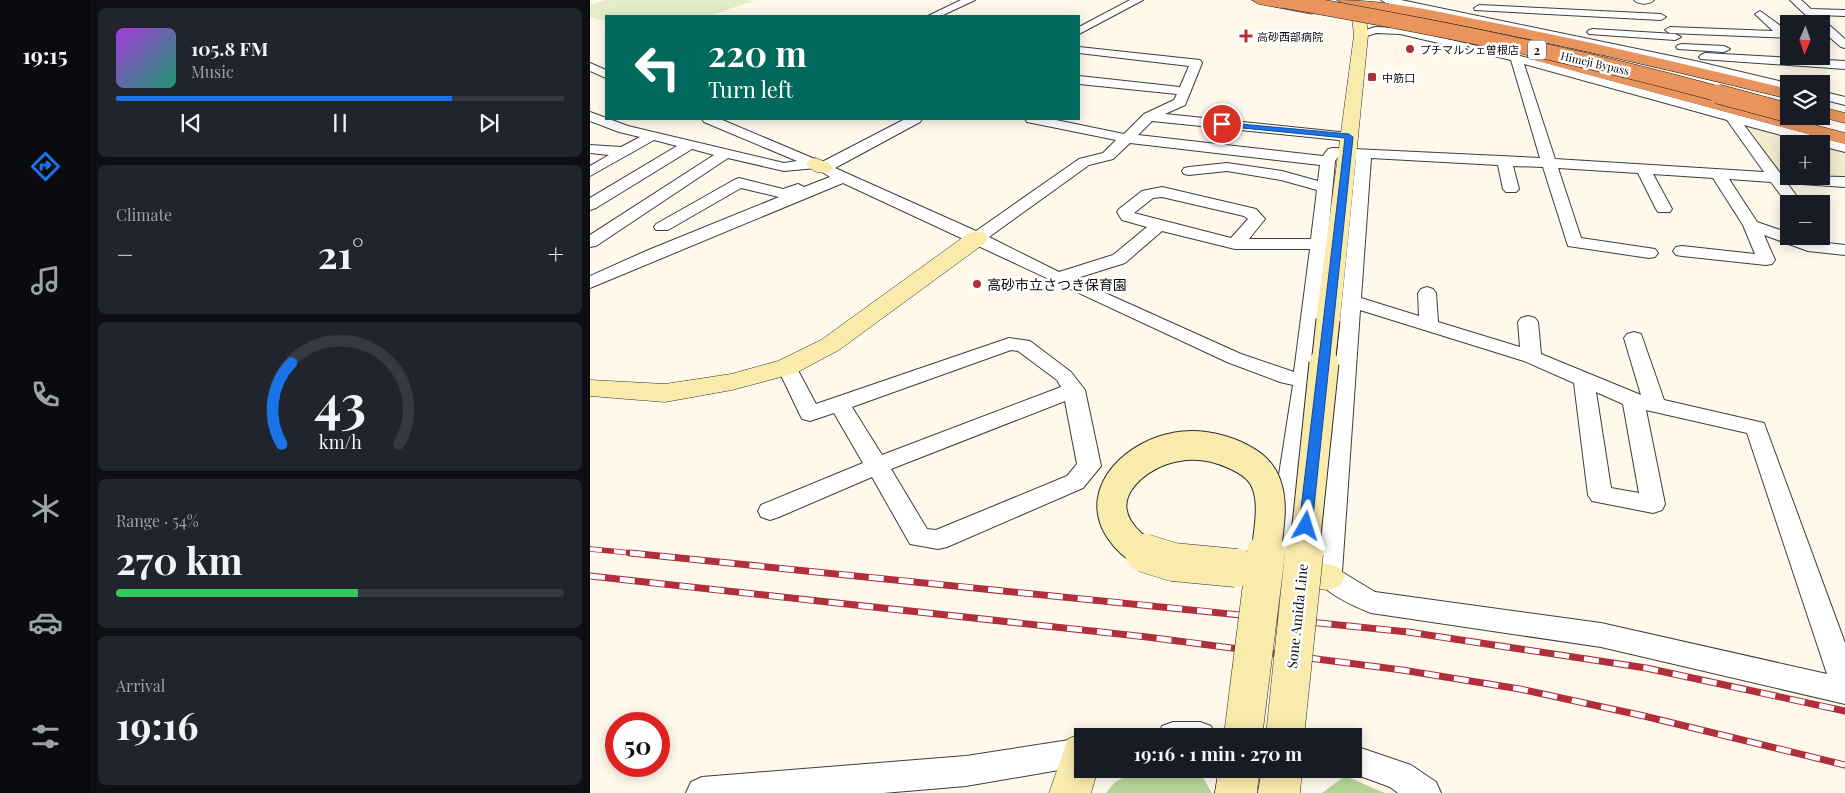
<!DOCTYPE html>
<meta charset="utf-8">
<style>
:root{--surface:#171b24;--page:#20242c;--text:#f1f3f6;--muted:#9ea1a6;--line:#363941;--accent:#1a73e8}
body{margin:0;font-family:"Playfair Display","Noto Sans JP",serif;background:var(--page);color:var(--text);height:100vh;display:flex;flex-direction:column;font-size:19px;white-space:nowrap}
*{box-sizing:border-box;margin:0}
p{font-size:16px;color:var(--muted)}
.icon{flex:none;width:28px;height:28px;fill:none;stroke:currentColor;stroke-width:2;stroke-linecap:round;stroke-linejoin:round}
.map{position:relative;flex:1;overflow:hidden}
.panel{display:flex;flex-direction:column;gap:8px;padding:8px;background:#0d0f14;width:500px}
.panel>*{flex:none}
.top-card{position:absolute;left:15px;top:15px;width:475px;height:105px;border-radius:0px;box-shadow:0 2px 12px #0003;background:#00695c;color:#fff;overflow:hidden}
.needle{width:32px;rotate:182deg}
.fabs{position:absolute;left:1190px;top:15px;display:grid;gap:10px}
.fabs a{display:grid;place-items:center;width:50px;height:50px;border-radius:0px;background:var(--surface);box-shadow:0 2px 12px #0003;font-size:25px}
.speed{position:absolute;left:15px;top:712px;display:flex;gap:10px;font-size:25px;font-weight:700;text-align:center}
.speed>*{display:grid;place-content:center;width:65px;height:65px;border-radius:50%;background:var(--surface);box-shadow:0 2px 12px #0003;line-height:1}
.speed .limit{border:8px solid #d22;background:#fff;color:#111}
.pin{position:absolute;display:grid;place-items:center;width:42px;height:42px;color:#fff;margin:-21px;border:2px solid #fff;border-radius:50%;box-shadow:0 1px 5px #0007}
.me{position:absolute;width:55px;margin:-28px;rotate:6deg;stroke-linejoin:round;filter:drop-shadow(0 0 4px #0008)}
.turn{display:flex;align-items:center;gap:18px;height:105px;padding:0 20px;font-size:22px}
.turn .icon{width:65px;height:65px;stroke-width:2.5}
.turn b{display:block;font-size:35px;line-height:42px}
.big{font-size:38px;font-weight:700;line-height:1.1}
.panel .widget{flex:1;display:flex;flex-direction:column;justify-content:center;gap:8px;min-width:0;padding:0 18px;border-radius:8px;background:var(--page)}
.panel .dial{align-items:center;gap:0}
.dial svg{height:130px;overflow:visible;fill:none;stroke:var(--line);stroke-width:7;stroke-linecap:round;text-anchor:middle}
.dial text{fill:var(--text);stroke:none}
.song{display:flex;align-items:center;gap:15px}
.cover{width:60px;height:60px;border-radius:8px;background:linear-gradient(135deg,hsl(280 70% 55%),hsl(160 70% 35%))}
.played{height:5px;border-radius:2px;background:linear-gradient(90deg,var(--accent) 75%,var(--line) 75%)}
.keys{display:flex;justify-content:space-around;direction:ltr}
.heat{display:flex;justify-content:space-between;align-items:center;font-size:28px;direction:ltr}
.charge{height:8px;border-radius:4px;background:linear-gradient(90deg,#34c759 54%,var(--line) 0)}
.trip{position:absolute;left:484px;top:728px;width:288px;height:50px;border-radius:0px;background:var(--surface);box-shadow:0 2px 12px #0003;font-weight:700;line-height:50px;text-align:center}
main{display:flex;flex:1;min-height:0}
.menu{display:flex;flex-direction:column;width:90px;justify-content:space-around;align-items:center;background:#090b0e;color:var(--muted)}
.menu .icon{width:35px;height:35px}
.menu .active{color:var(--accent)}
.menu b{font-size:22px;color:var(--text)}
.map>svg:first-child{display:block}
.farmland{fill:#f1eccd}
.forest{fill:#b7d498}
.pitch{fill:#e3edc9}
.lines{fill:none;stroke-linecap:round;stroke-linejoin:round}
.street-casing{stroke:#3e3e3e;stroke-width:2}
.secondary-casing{stroke:#2d2d2d;stroke-width:1}
.highway-casing{stroke:#1c1c1c;stroke-width:1}
.street{fill:#fff;fill-rule:evenodd}
.secondary{fill:#f9ebab;fill-rule:evenodd}
.highway{fill:#ea945d;fill-rule:evenodd}
.rail-far1-casing{stroke:#b12e3d;stroke-width:5.5}
.rail-casing{stroke:#b12e3d;stroke-width:7}
.rail-far1{stroke:#fff;stroke-width:4;stroke-dasharray:12;stroke-linecap:butt}
.rail{stroke:#fff;stroke-width:5;stroke-dasharray:15;stroke-linecap:butt}
.secondary-bridge-far2-casing{stroke:#2d2d2d;stroke-width:25;stroke-linecap:butt}
.secondary-bridge-far1-casing{stroke:#2d2d2d;stroke-width:31;stroke-linecap:butt}
.secondary-bridge-casing{stroke:#2d2d2d;stroke-width:39;stroke-linecap:butt}
.highway-bridge-far1-casing{stroke:#1c1c1c;stroke-width:16;stroke-linecap:butt}
.highway-bridge-casing{stroke:#1c1c1c;stroke-width:20;stroke-linecap:butt}
.secondary-bridge-far2{stroke:#f9ebab;stroke-width:23}
.secondary-bridge-far1{stroke:#f9ebab;stroke-width:29}
.secondary-bridge{stroke:#f9ebab;stroke-width:38}
.highway-bridge-far1{stroke:#ea945d;stroke-width:15}
.highway-bridge{stroke:#ea945d;stroke-width:19}
.route{fill:#1a73e8;stroke:#114b97}
.poi-dot{fill:#b12e3d;stroke:#fff;stroke-width:2}
.labels{text-anchor:middle;dominant-baseline:central;stroke-width:5;stroke-linejoin:round;paint-order:stroke}
.far-poi-label{font-size:11px;fill:#0b0b0b;stroke:#fff;text-anchor:start}
.far-street-label{font-size:11px;fill:#0b0b0b;stroke:#fff}
.shield{fill:#fff;stroke:#545454;stroke-width:1}
.shield-label{font-size:12px;font-weight:bold;fill:#0b0b0b}
.poi-label{font-size:14px;fill:#0b0b0b;stroke:#fff;text-anchor:start}
.street-label{font-size:14px;fill:#0b0b0b;stroke:#fff}
</style>
<main>
<nav class="menu">
<b>19:15</b>
<svg class="icon active" aria-label="directions" viewBox="0 0 24 24"><path d="M12 3l9 9-9 9-9-9zM9 14v-3h6M13 9l2 2-2 2"/></svg>
<svg class="icon" aria-label="music" viewBox="0 0 24 24"><path d="M9 18V5l10-2v13"/><circle cx="6" cy="18" r="3"/><circle cx="16" cy="16" r="3"/></svg>
<svg class="icon" aria-label="phone" viewBox="0 0 24 24"><path d="M5 4h4l2 5-3 2q2 4 5 5l2-3 5 2v4C11 20 4 13 5 4z"/></svg>
<svg class="icon" aria-label="climate" viewBox="0 0 24 24"><path d="M12 3v18M4 7l16 10M4 17L20 7"/></svg>
<svg class="icon" aria-label="car" viewBox="0 0 24 24"><path d="M5 17H2v-5l4-1 3-4h7l3 4 3 1v5h-3M9 17h6M6 11h13"/><circle cx="7" cy="17" r="2"/><circle cx="17" cy="17" r="2"/></svg>
<svg class="icon" aria-label="filters" viewBox="0 0 24 24"><path d="M4 7h16M4 17h16"/><circle cx="9" cy="7" r="2"/><circle cx="15" cy="17" r="2"/></svg>
</nav>
<section class="panel">
<div class="widget">
<div class="song"><i class="cover"></i><div><b>105.8 FM</b><p>Music</p></div></div>
<div class="played"></div>
<div class="keys"><svg class="icon" aria-label="previous" viewBox="0 0 24 24"><path d="M18 5L8 12l10 7zM5 5v14"/></svg><svg class="icon" aria-label="pause" viewBox="0 0 24 24"><path d="M8 5v14M16 5v14"/></svg><svg class="icon" aria-label="next" viewBox="0 0 24 24"><path d="M6 5l10 7-10 7zM19 5v14"/></svg></div>
</div>
<div class="widget"><p>Climate</p>
<div class="heat"><a>−</a><b class="big">21°</b><a>+</a></div>
</div>
<div class="widget dial"><svg viewBox="0 0 100 80">
<path d="M14 69A42 42 0 1 1 86 69"/>
<path d="M14 69A42 42 0 0 1 20 19" stroke="#1a73e8"/>
<text x="50" y="56" font-size="32" font-weight="700">43</text>
<text x="50" y="72" font-size="11">km/h</text>
</svg></div>
<div class="widget"><p>Range · 54%</p><b class="big">270 km</b><div class="charge"></div></div>
<div class="widget"><p>Arrival</p><b class="big">19:16</b></div>
</section>
<div class="map">
<svg width="1255" height="793" viewBox="0 0 1255 793">
<rect width="100%" height="100%" fill="#fef9eb"/>
<g class="farmland">
<polygon points="1157,125 1229,144 1199,144 1199,175 1194,175 1187,172"/>
<polygon points="1231,144 1255,151 1255,178 1221,176 1231,176"/>
</g>
<g class="forest">
<polygon points="550,769 599,769 612,776 622,793 516,793 525,782"/>
<polygon points="755,776 795,793 732,793"/>
</g>
<polygon class="pitch" points="15,0 155,0 163,1 119,16 16,16 16,21 0,17 0,5"/>
<g class="lines">
<defs>
<g id="street">
<polygon points="371,0 385,0 351,16 338,16"/>
<polygon points="540,0 553,0 489,34 489,27"/>
<polygon points="791,0 811,0 1105,61 1201,84 1199,84 1199,91 1105,69 796,3"/>
<path d="M1044 0H1064C1060 5 1048 5 1044 0Z"/>
<polygon points="1200,0 1211,0 1221,9 1255,10 1255,16 1228,15 1255,39 1255,48 1251,47 1231,30 1231,24 1225,24"/>
<polygon points="889,5 1071,14 1076,17 1071,20 885,10 884,8"/>
<polygon points="1170,11 1199,32 1199,38 1080,33 1075,30 1080,27 1183,31 1165,14"/>
<path d="M785 27 810 28 930 56 1255 144V152L1231 146V144H1224L1154 125 1190 173 1199 174V176L1255 177V187L1197 183 1212 203 1199 204V206L1181 182 1139 179 1167 222 1199 233V236H1207L1221 241 1255 245V255L1218 251 1174 235 1185 260 1182 264 1176 265 1092 256 1086 255 1083 251 1086 247 1092 246 1165 254 1153 225 1123 178 1063 174 1082 209 1080 212H1068L1066 209 1048 173 968 168 991 238 1065 249 1068 253 1065 257 1059 258 978 246 953 167 923 166 929 189 926 192H916L913 189 908 165 781 158 771 298 829 316 828 293 831 289 837 287 843 289 846 293 848 322 930 347 928 322 931 318 938 316 945 318 948 322 951 354 1051 395 1034 338 1037 334 1044 332 1051 334 1074 400 1174 423 1255 643V704L1011 647 781 613C765 607 733 592 725 577L766 158 748 157 745 161 725 373 734 375 737 380 734 385 723 386 704 545 700 552 691 555 682 552 678 545 703 385 690 382 637 362 253 183 0 288V276L56 251 189 197 151 188 78 230H66L64 227 66 224 144 180 149 178 193 189 208 184 214 187 240 177 226 168 194 171 138 158 6 246 0 247V235L124 155 102 149 6 208 0 210V198L87 146 64 140 0 176V166L19 155 0 153V145L31 147 50 137 29 132 0 121V112L38 126 194 163 207 161 114 122 112 119H130L232 162 315 119H332L330 122 245 168 386 231 489 159 513 153 526 140 442 123 437 122 435 119H461L534 134 554 114 584 100 587 94 489 84V76L590 87 599 66 489 53V47L610 60 612 63 595 105 575 114 759 133 766 137 759 141 562 121 548 135 733 156 738 149 743 148 950 158 921 60 810 34 786 33 771 38 765 35 767 33ZM934 64 1137 120 1174 172 965 159ZM540 143 730 165 728 181 692 171 637 163 599 167 594 168 592 171 594 174 599 175 637 171 691 180 727 190 721 239H659L675 219 666 209 572 187 552 191 529 209 527 212 532 220 557 227 523 255 469 272 399 237 499 165 523 159ZM572 197 654 216 658 219 641 238 544 213 563 198ZM572 231 645 249H720L704 372 651 354 484 279 535 263ZM770 310 934 361 984 383 998 495 1002 501 1063 513 1072 510 1075 504 1056 410 1157 433 1237 674 1011 623 785 592 752 572ZM1006 392 1033 404 1049 493 1021 488Z"/>
<polygon points="1003,29 1085,34 1091,37 1085,40 999,34 997,32 999,30"/>
<polygon points="1092,44 1134,46 1140,49 1134,52 1088,49 1086,47 1088,45"/>
<polygon points="1115,53 1255,61 1255,69 1111,59 1109,57 1111,55"/>
<polygon points="0,63 16,70 16,78 0,71"/>
<polygon points="1231,91 1255,97 1255,105 1231,99"/>
<path d="M419 338 440 341 481 372 491 385 495 390 511 466 493 488 357 547 348 549 320 544 282 477 189 517 180 520 171 517 168 511 171 505 273 463 244 413 220 421 212 419 187 367 190 363 197 361 204 363 226 404ZM421 350 428 351 467 380 471 387 292 455 262 407ZM475 401 487 464 477 476 346 530 337 529 301 469Z"/>
<polygon points="583,722 610,722 621,726 625,736 568,736 572,726"/>
<polygon points="492,738 492,766 376,786 293,793 96,793 101,782 112,777 376,756"/>
<polygon points="762,745 821,765 846,782 851,793 808,793 800,787 751,769 762,769"/>
</g>
<g id="secondary">
<polygon points="769,14 776,18 778,35 750,320 747,325 738,327 729,325 726,320 764,35 762,18"/>
<path d="M226 158 240 164 243 168 240 172C230 174 222 172 216 164L219 160Z"/>
<polygon points="387,231 395,233 398,238 395,243 249,350 206,373 142,390 75,402 0,396 0,380 75,384 141,374 188,361 231,340 379,233"/>
<polygon points="655,556 738,564 750,568 755,577 750,586 738,590 655,582 643,578 638,569 643,560"/>
<polygon points="492,733 500,736 492,736 492,769 508,769 501,793 459,793 478,739"/>
<polygon points="629,769 669,769 667,793 625,793"/>
<polygon points="672,769 712,769 710,793 668,793"/>
</g>
<g id="highway">
<polygon points="662,0 690,0 727,7 729,10 722,14 669,4"/>
<path d="M747 0C801 0 853 13 905 23 1004 42 1101 66 1199 89V99C1051 63 904 29 754 4Z"/>
<polygon points="945,51 1255,133 1255,144 940,59 937,56 940,53"/>
<polygon points="1231,107 1255,113 1255,123 1227,116 1231,116"/>
</g>
</defs>
<use href="#street" class="street-casing"/>
<use href="#secondary" class="secondary-casing"/>
<use href="#highway" class="highway-casing"/>
<use href="#street" class="street"/>
<use href="#secondary" class="secondary"/>
<use href="#highway" class="highway"/>
<defs>
<polyline id="rail-far1" points="0,549 52,554"/>
<g id="rail">
<polyline points="40,553 818,632 1056,668 1255,711"/>
<polyline points="0,576 557,637 812,670 930,689 1054,716 1255,765"/>
</g>
</defs>
<use href="#rail-far1" class="rail-far1-casing"/>
<use href="#rail" class="rail-casing"/>
<use href="#rail-far1" class="rail-far1"/>
<use href="#rail" class="rail"/>
<defs>
<polyline id="secondary-bridge-far2" points="733,365 738,320"/>
<g id="secondary-bridge-far1">
<path d="M557 554C545 548 536 540 529 529 504 490 549 453 586 447 605 443 627 447 645 455 660 462 672 470 677 486 684 507 678 532 676 554"/>
<polyline points="714,554 734,363"/>
</g>
<g id="secondary-bridge">
<polyline points="554,553 583,562 646,568"/>
<polyline points="653,736 676,553"/>
<polyline points="695,736 714,553"/>
</g>
<path id="highway-bridge-far1" d="M692 0C840 26 987 55 1132 95"/>
<polyline id="highway-bridge" points="1128,94 1199,113"/>
</defs>
<use href="#secondary-bridge-far2" class="secondary-bridge-far2-casing"/>
<use href="#secondary-bridge-far1" class="secondary-bridge-far1-casing"/>
<use href="#secondary-bridge" class="secondary-bridge-casing"/>
<use href="#highway-bridge-far1" class="highway-bridge-far1-casing"/>
<use href="#highway-bridge" class="highway-bridge-casing"/>
<use href="#secondary-bridge-far2" class="secondary-bridge-far2"/>
<use href="#secondary-bridge-far1" class="secondary-bridge-far1"/>
<use href="#secondary-bridge" class="secondary-bridge"/>
<use href="#highway-bridge-far1" class="highway-bridge-far1"/>
<use href="#highway-bridge" class="highway-bridge"/>
</g>
<polygon class="route" points="629,122 759,134 763,137 722,526 720,529 711,529 709,526 755,138 632,126 628,124"/>
<g class="poi-dot">
<path d="M653.5 28.5h5v5h5v5h-5v5h-5v-5h-5v-5h5z"/>
<circle cx="820" cy="49" r="5"/>
<rect x="777" y="72" width="10" height="10" rx="2.5"/>
<circle cx="387" cy="284" r="5"/>
</g>
<g class="labels">
<g class="far-poi-label">
<text x="667" y="36">高砂西部病院</text>
<text x="830" y="49">プチマルシェ曽根店</text>
<text x="792" y="77">中筋口</text>
</g>
<g class="far-street-label">
<text transform="translate(1005 63) rotate(13)">Himeji Bypass</text>
</g>
<rect class="shield" x="938" y="40.5" width="18" height="19" rx="4"/>
<g class="shield-label">
<text x="947" y="50">2</text>
</g>
<g class="poi-label">
<text x="397" y="284">高砂市立さつき保育園</text>
</g>
<g class="street-label">
<text transform="translate(707 616) rotate(-84)">Sone Amida Line</text>
</g>
</g>
</svg>
<div class="fabs">
<a><svg class="needle" viewBox="-14 -14 28 28"><path d="M0-13l5 13h-10z" fill="#e53935"/><path d="M0 13l5-13h-10z" fill="#9ea1a6"/></svg></a>
<a><svg class="icon" aria-label="layers" viewBox="0 0 24 24"><path d="M12 4l9 5-9 5-9-5zM3 14l9 5 9-5"/></svg></a>
<a>+</a>
<a>−</a>
</div>
<div class="speed"><div class="limit">50</div></div>
<div class="pin" style="left:632px;top:124px;background:#d93025"><svg class="icon" aria-label="arrive" viewBox="0 0 24 24"><path d="M6 21V4h12l-3 4 3 4H6"/></svg></div>
<svg class="me" style="left:716px;top:526px" viewBox="-20 -20 40 40"><path d="M0-17L14 15 0 8-14 15z" fill="#1a73e8" stroke="#fff" stroke-width="4"/></svg>
<div class="trip">19:16 · 1 min · 270 m</div>
<div class="top-card">
<div class="turn"><svg class="icon" aria-label="left" viewBox="0 0 24 24"><path d="M17 20v-9H6M10 6l-5 5 5 5"/></svg><div><b>220 m</b>Turn left</div></div>
</div>
</div>
</main>
